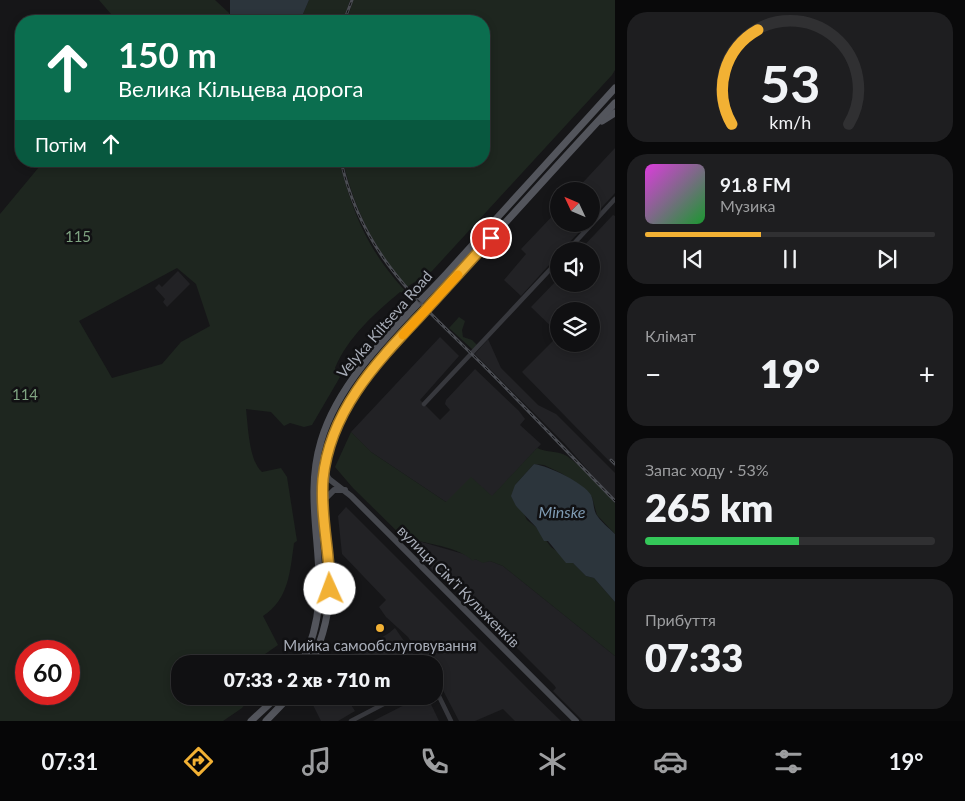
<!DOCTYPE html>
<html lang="uk">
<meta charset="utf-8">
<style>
:root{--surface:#101012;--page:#1e1e20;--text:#f1f3f6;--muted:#9c9d9f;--line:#303032;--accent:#f2b134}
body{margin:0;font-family:Lato,sans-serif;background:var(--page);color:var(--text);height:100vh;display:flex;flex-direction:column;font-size:19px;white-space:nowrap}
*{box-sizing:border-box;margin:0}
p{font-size:16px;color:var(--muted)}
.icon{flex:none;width:28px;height:28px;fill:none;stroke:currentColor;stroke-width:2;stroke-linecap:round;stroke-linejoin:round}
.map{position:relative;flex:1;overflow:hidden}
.sheet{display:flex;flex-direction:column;gap:12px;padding:12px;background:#09090a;width:350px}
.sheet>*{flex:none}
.guide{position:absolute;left:15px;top:15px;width:475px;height:152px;border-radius:20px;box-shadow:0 2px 8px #0003,0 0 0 1px var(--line);background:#0b6e4f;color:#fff;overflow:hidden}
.needle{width:32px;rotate:314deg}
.controls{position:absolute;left:550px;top:182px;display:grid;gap:10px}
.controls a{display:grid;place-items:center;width:50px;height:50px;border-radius:50%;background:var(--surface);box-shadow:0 2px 8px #0003,0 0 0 1px var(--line);font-size:25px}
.speed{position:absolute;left:15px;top:640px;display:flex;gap:10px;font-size:25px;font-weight:700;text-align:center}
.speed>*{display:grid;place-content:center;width:65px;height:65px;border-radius:50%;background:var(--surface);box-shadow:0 2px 8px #0003,0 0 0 1px var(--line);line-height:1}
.speed .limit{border:8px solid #d22;background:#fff;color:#111}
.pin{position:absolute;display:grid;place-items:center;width:42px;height:42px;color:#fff;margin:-21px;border:2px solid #fff;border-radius:50%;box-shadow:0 1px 5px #0007}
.me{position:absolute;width:55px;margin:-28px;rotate:358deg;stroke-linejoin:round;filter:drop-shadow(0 0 4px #0008)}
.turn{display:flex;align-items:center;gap:18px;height:105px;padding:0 20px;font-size:22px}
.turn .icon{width:65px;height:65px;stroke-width:2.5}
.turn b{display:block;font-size:35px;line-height:42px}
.then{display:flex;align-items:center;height:48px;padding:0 20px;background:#0003;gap:10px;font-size:19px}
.big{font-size:38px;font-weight:800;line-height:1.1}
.sheet .widget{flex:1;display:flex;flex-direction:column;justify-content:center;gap:8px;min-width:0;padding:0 18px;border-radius:20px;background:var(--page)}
.sheet .dial{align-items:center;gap:0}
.dial svg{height:130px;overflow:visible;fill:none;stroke:var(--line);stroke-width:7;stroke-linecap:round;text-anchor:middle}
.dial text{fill:var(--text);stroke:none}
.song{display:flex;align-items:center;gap:15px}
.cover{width:60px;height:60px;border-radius:8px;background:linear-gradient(135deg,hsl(300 70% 55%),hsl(130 70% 35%))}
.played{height:5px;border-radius:2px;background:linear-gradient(90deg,var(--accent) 40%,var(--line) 40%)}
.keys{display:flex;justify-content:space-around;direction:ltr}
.heat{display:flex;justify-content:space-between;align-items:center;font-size:28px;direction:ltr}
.charge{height:8px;border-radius:4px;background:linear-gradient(90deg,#34c759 53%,var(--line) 0)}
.trip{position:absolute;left:171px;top:655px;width:272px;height:50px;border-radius:20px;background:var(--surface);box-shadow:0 2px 8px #0003,0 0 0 1px var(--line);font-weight:800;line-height:50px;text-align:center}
.tabs{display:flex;height:80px;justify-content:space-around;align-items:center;background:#060607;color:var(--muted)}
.tabs .icon{width:35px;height:35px}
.tabs .selected{color:var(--accent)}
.tabs b{font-size:22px;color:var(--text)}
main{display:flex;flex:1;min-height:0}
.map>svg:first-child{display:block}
.built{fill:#222225}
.green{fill:#1e261f;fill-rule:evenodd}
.water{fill:#2c353c}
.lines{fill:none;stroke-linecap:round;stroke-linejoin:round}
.minor{stroke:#37383d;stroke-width:4.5}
.secondary{stroke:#45474d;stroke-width:6}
.primary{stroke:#53555c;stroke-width:7}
.rail-casing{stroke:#4a4c52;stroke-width:3}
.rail{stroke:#111113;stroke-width:1;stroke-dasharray:4;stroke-linecap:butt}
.route-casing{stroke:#9d7322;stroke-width:12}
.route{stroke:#f2b134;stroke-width:9}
.slow{stroke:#f59e0b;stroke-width:9}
.poi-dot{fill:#f2b134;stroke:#111113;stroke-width:2}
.labels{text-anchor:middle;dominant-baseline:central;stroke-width:5;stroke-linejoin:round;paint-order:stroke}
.park-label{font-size:15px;fill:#7fa381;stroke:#111113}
.street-label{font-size:15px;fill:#a8adb8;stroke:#111113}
.poi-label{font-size:15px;fill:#a8adb8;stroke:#111113}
.water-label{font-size:16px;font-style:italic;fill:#7f9bb3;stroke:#111113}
</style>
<main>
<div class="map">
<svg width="615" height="721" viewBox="0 0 615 721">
<rect width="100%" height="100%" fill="#161618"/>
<g class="built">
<polygon points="615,148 615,193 591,219 591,191 575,191"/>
<polygon points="559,209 559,224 587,224 561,251 559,251 559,254 521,296 504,280 526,254 521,249"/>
<polygon points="613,215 615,216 615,467 522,372 559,335 559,344 591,344 591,311 559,311 559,334 531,307 559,278 559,284 591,284 591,251 579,251"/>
<polygon points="178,271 190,284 167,307 163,302 165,299 155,288 159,284 162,287"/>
<polygon points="440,337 459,356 420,400 440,420 450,410 445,404 446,400 475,369 519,411 525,419 520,425 541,444 492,497 446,502 371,452 351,432"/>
<polygon points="488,339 501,368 538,405 556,414 615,473 615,501 564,443 475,354"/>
<polygon points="346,507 528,689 561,721 515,721 503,709 475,721 459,721 435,675 435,664 425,664 408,637 386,617 379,607 386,600 342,554 338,516"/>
<polygon points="415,540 467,555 473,560 475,559 483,562 490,561 503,566 615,656 615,721 583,721 553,691 556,688 554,685 444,575 440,578 409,546"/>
<polygon points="395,628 420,664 337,664 389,633"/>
<polygon points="311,696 383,696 364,706 360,700 351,705 355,711 338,721 321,721 310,699"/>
<polygon points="422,696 427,696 439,721 373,721"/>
</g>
<g class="green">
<polygon points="99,0 215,0 229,13 230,21 117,21"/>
<polygon points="309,0 350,0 343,21 300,21"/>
<path d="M353 0H615V70L612 75 432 271 407 287C375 250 354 209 343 161H484V21H347Z"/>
<path d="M44 161H339C354 217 369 253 410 296L400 292C374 314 348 337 335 368L340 377 312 425 304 427 290 423 284 426 271 412 246 409C248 426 249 461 262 472L281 468 287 477 297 541 294 543C290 572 289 599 263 616L278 645 258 659 261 664H180V696H251L242 708 223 721H0V214ZM177 268 196 284 210 326 181 342 162 364 112 378 79 321ZM26 651H69V694H26Z"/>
<polygon points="459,317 465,321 462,330 463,337 472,340 477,345 473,350 449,328"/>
<path d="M351 432 371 452 446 502 471 477 492 496 537 448C547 453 557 450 567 456 585 469 600 488 615 503V534L597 515 592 497 581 486 561 473 544 465 534 464 515 485 516 506 522 510 527 520 536 527 551 547 573 563 586 576 594 578 615 602V656L503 566 490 561 483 563 475 559 473 561C458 547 433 545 415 540L411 545 353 488 335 467Z"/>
</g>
<g class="water">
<polygon points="230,0 309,0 300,21 230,21"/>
<path d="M534 464C549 466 584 483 591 495 594 501 593 508 596 514 600 521 609 528 615 534V602L594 578 586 576 573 563H566L548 541H544L536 527 516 506 511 496 515 485Z"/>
</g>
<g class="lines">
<g class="minor">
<polyline points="567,251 615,199"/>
<polyline points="424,404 559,260"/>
<polyline points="435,688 451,721"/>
<polyline points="351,721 399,696"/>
</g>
<g class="secondary">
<polyline points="324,471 329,479 351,496 576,721"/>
<polyline points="324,500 334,490 345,490"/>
</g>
<g class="primary">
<polyline points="602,121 615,113"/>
<path d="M301 664C342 588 298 517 321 441 340 376 402 322 447 273 503 212 559 149 615 88"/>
<path d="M311 664C324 636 331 607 330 576 329 529 317 487 331 441 347 384 410 328 449 285 504 224 559 163 615 103"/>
<polyline points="251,721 278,696"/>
<polyline points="266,721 290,696"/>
</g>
<defs>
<g id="rail">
<polyline points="344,21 352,0"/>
<path d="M341 161C362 255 418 301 483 365 528 410 571 456 615 501"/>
<polyline points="611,460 615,464"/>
</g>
</defs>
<use href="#rail" class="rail-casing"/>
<use href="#rail" class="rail"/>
</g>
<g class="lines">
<defs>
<path id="route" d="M330 589C330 552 320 516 323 479 330 410 377 362 422 314 445 289 468 263 491 238"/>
</defs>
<use href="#route" class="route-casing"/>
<use href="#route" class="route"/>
<polyline class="slow" points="403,335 458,275"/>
</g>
<circle class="poi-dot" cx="380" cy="628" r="5"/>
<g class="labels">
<g class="park-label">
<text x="78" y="236">115</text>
<text x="25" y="394">114</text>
</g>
<g class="street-label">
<text transform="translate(384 324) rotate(-49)">Velyka Kiltseva Road</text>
<text transform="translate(459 586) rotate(45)">вулиця Сімʼї Кульженків</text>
</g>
<g class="poi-label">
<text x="380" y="645">Мийка самообслуговування</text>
</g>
<g class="water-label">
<text x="562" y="511">Minske</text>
</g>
</g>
</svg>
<div class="controls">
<a><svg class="needle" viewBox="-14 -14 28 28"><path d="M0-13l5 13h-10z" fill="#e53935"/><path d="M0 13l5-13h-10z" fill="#9c9d9f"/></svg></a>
<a><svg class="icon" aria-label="sound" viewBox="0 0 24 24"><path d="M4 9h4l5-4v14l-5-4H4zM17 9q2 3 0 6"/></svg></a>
<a><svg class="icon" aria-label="layers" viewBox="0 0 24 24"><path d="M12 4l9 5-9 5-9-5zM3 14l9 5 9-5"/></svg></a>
</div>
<div class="speed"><div class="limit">60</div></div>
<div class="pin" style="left:491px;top:238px;background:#d93025"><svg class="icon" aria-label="arrive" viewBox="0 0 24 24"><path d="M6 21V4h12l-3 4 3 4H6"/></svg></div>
<svg class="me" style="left:330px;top:589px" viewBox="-20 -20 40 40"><circle r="19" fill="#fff"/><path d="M0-13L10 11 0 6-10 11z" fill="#f2b134"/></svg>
<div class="trip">07:33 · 2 хв · 710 m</div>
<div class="guide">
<div class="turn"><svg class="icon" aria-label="ahead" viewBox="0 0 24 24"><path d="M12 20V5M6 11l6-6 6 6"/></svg><div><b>150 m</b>Велика Кільцева дорога</div></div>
<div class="then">Потім<svg class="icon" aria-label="ahead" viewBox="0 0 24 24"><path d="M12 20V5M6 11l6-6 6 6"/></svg></div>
</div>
</div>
<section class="sheet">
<div class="widget dial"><svg viewBox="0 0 100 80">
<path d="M14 69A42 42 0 1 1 86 69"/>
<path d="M14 69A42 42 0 0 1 30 11" stroke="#f2b134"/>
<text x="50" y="56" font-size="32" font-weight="700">53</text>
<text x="50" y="72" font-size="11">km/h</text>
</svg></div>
<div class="widget">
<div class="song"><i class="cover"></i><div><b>91.8 FM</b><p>Музика</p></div></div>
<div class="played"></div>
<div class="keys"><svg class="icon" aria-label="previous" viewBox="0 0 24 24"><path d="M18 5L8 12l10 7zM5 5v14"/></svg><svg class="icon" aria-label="pause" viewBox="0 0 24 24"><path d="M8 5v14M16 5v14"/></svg><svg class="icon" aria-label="next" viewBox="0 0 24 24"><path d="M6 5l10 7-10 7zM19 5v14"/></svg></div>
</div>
<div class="widget"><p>Клімат</p>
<div class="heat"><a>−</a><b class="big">19°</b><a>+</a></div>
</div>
<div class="widget"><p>Запас ходу · 53%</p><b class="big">265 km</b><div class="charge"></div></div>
<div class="widget"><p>Прибуття</p><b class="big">07:33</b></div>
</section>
</main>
<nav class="tabs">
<b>07:31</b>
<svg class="icon selected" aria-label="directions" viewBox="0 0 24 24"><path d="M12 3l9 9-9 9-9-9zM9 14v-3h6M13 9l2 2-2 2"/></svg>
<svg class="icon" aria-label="music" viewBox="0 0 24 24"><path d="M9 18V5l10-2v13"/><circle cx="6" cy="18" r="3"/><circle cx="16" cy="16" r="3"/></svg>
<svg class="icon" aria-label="phone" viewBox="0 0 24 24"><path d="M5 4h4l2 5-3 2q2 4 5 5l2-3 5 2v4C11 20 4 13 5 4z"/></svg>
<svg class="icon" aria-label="climate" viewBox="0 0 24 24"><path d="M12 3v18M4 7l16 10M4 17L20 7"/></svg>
<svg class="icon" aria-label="car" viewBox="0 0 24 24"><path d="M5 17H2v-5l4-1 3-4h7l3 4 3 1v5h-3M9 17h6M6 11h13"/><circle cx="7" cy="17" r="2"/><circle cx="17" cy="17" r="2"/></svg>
<svg class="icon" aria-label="filters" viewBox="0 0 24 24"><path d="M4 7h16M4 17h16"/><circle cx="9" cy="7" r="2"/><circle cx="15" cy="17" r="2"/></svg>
<b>19°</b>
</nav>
